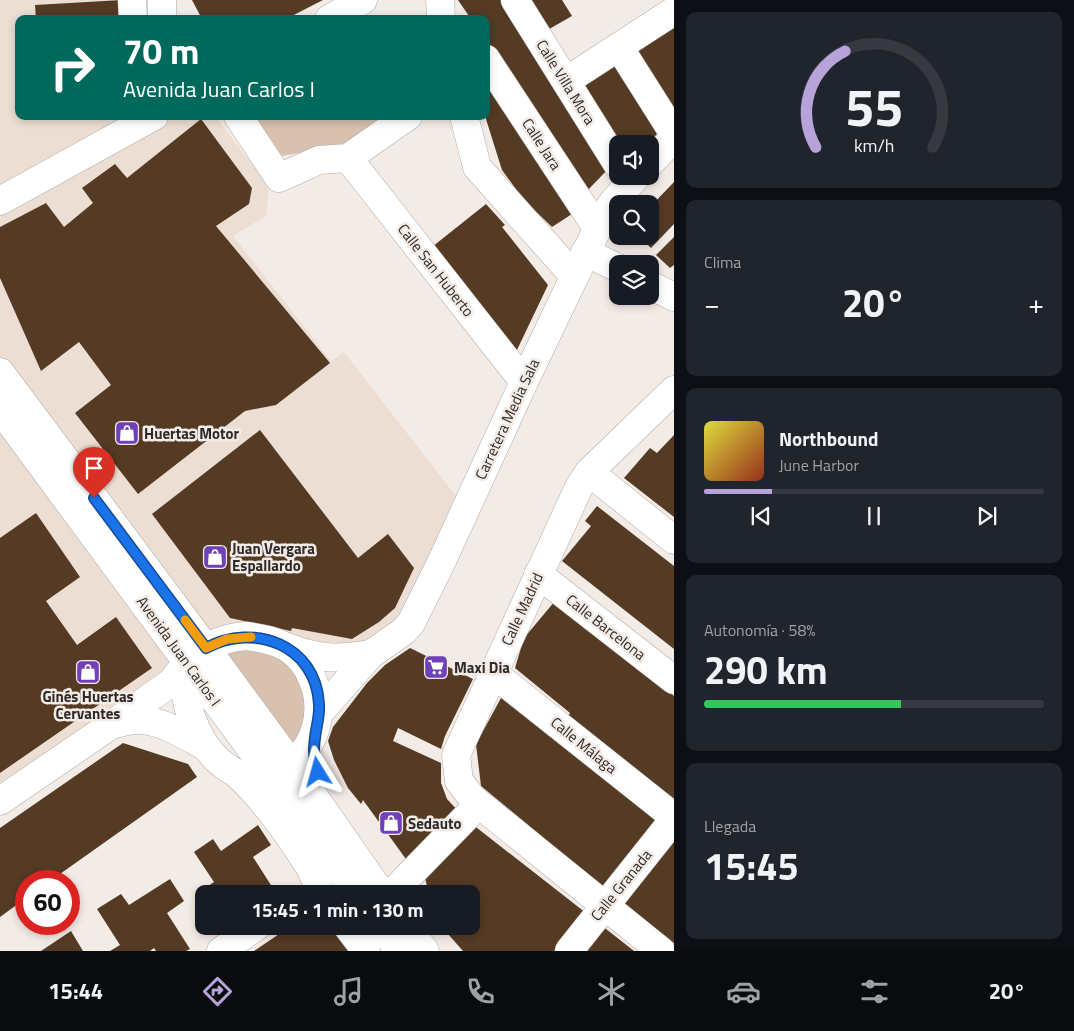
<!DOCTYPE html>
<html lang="es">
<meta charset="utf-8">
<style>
:root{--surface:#171b24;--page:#20242c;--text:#f1f3f6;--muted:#9ea1a6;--line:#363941;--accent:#b7a2da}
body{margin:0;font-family:"Titillium Web",sans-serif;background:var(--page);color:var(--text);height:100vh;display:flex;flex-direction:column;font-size:19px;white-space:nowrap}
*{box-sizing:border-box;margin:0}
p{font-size:16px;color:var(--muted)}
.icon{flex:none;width:28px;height:28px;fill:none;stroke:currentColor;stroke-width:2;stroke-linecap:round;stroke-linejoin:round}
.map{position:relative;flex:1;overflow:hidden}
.drawer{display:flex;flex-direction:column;gap:12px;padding:12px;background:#0d0f14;width:400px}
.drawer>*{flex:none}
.top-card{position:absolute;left:15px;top:15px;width:475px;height:105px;border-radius:10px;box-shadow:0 2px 8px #0003;background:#00695c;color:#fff;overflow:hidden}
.buttons{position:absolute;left:609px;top:135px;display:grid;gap:10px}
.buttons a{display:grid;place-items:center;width:50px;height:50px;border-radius:10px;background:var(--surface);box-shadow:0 2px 8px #0003;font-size:25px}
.speed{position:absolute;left:15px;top:870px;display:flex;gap:10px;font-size:25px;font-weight:700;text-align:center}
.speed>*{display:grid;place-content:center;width:65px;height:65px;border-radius:50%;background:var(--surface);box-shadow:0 2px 8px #0003;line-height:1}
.speed .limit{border:8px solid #d22;background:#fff;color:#111}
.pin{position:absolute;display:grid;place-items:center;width:42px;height:42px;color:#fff;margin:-51px -21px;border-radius:50% 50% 50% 0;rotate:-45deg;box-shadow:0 0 5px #0007}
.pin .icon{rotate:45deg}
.me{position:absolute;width:55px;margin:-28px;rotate:352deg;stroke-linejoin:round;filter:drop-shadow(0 0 4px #0008)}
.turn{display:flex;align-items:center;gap:18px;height:105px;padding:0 25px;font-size:22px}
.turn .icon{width:65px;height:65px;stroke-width:2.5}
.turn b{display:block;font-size:35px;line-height:42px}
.big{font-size:38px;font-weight:700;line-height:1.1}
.drawer .card{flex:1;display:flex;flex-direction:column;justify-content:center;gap:8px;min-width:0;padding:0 18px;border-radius:10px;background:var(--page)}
.drawer .dial{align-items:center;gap:0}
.dial svg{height:130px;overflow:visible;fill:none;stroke:var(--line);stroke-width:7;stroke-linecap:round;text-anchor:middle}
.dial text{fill:var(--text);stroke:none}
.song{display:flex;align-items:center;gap:15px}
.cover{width:60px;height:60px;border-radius:8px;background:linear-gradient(135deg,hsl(60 70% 55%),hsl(10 70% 35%))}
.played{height:5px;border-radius:2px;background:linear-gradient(90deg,var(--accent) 20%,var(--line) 20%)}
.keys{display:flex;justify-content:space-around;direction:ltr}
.heat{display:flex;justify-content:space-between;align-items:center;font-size:28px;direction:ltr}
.charge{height:8px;border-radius:4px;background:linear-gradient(90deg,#34c759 58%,var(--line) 0)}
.trip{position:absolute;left:195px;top:885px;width:285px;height:50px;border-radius:10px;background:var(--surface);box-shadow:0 2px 8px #0003;font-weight:700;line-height:50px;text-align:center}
.dock{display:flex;height:80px;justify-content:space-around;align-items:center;background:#090b0e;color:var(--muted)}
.dock .icon{width:35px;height:35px}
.dock .selected{color:var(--accent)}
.dock b{font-size:22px;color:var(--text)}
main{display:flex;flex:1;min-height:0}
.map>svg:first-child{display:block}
.built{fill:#edded4}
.green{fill:#d9c1b0}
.building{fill:#553a24}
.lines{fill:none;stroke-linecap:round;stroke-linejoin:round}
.minor-casing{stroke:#b3aca7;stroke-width:29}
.major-casing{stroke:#b3aca7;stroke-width:29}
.minor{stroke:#fff;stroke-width:28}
.major{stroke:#fff;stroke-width:28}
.route-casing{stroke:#114b97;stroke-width:12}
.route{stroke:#1a73e8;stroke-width:9}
.slow{stroke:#f59e0b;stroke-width:9}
.labels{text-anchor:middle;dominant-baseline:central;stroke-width:5;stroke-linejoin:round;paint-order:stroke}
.street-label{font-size:15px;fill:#2d2a28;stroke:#f3ebe6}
.poi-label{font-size:15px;font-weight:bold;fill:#2d2a28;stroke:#f3ebe6;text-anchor:start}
</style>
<main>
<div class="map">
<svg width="674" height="951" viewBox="0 0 674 951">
<rect width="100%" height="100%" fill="#f3ebe6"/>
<polygon class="built" points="0,0 142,0 143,19 19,19 19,116 215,116 269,186 266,216 233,236 331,361 344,352 466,509 441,563 371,654 267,640 0,801"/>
<g class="green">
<polygon points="254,116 392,116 346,145 282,156"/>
<polygon points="246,636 314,681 299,758 218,642"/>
</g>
<g class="building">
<polygon points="122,0 123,19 36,19 35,5"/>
<polygon points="192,0 323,0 286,19 202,19"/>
<polygon points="458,0 503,0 610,167 585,193 486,43 486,19 471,19"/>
<polygon points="524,0 562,0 572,16 544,32"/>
<polygon points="674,21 674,116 627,53"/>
<polygon points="619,58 664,126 648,144 618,144 575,87"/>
<polygon points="486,78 575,212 552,227 524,200 502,170 485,116 486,116"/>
<polygon points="201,119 252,188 249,204 216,226 330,363 276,405 245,411 138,494 75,413 111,385 79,342 41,371 0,278 0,227 46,203 64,227 93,203 82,188 115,164 127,178"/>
<polygon points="674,182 674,224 651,248 639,236 650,236 650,207"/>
<polygon points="486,204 505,225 502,227 548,285 516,352 432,247"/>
<polygon points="674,237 674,265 670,268 656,255"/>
<polygon points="260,430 358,558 388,534 414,568 395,608 379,622 352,639 292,628 291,631 230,618 152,514"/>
<polygon points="674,435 674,517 624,478 650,448 657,453"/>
<polygon points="597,506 674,566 674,649 562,561 591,526 585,521"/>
<polygon points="36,513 80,577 46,601 77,645 116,617 152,668 0,773 0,538"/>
<polygon points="555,601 674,696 674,799 672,801 567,718 570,713 515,668 524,638"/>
<polygon points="410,648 473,679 445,736 441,749 398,728 393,741 441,763 441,783 447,799 461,814 411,866 363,800 361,804 348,788 334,760 328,741 333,727 367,683 385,665"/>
<polygon points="501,698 657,821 603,887 481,786 476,744"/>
<polygon points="123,743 188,764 197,777 50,881 26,881 26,898 0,917 0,828"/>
<polygon points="472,824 586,913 556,951 463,951 441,926 471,926 471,894 429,894 425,878"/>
<polygon points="258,825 271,845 253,857 276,893 248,894 245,891 241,894 204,894 204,905 196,894 214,882 194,852 213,839 221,851"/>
<polygon points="674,841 674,943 623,903"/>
<polygon points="170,879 184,901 167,913 190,949 186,951 156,951 154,948 150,951 110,951 120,945 97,909 121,894 129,905"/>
<polygon points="601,925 634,951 579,951"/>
<polygon points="291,926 331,926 352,951 254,951"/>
<polygon points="71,931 83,951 41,951"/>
</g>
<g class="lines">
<defs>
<g id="minor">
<polyline points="132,0 133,19"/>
<polyline points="162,0 162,19"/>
<polyline points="440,0 441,19"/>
<polyline points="515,0 618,165"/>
<polyline points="329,19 363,0"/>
<polyline points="619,47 674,134"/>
<polyline points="486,59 597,228"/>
<polyline points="566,81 674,11"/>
<polyline points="238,116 279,178 319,160 348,158 408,116"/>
<polyline points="464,116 477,167 574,276"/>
<polyline points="348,158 524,382"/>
<polyline points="0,201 154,116"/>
<polyline points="585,252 618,268"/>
<polyline points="650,285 674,297"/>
<polyline points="589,472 674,540"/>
<polyline points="538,574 674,680"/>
<polyline points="493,673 674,817"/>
<polyline points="111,725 172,682 187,662"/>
<path d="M237 774C263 798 290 836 309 866 314 875 317 885 323 894"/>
<polyline points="391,894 479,804"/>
<polyline points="347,926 366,951"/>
<polyline points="221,951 257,926"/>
<polyline points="569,951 674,819"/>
<polyline points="661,951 473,799 459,781 456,755 579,487 589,472 674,390"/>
</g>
<g id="major">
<polyline points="650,163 674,138"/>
<polyline points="0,372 206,648 292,765 382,894"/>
<polyline points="0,409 358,894"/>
<path d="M246 636C262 638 279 641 292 651 301 658 308 668 312 678 327 712 315 751 283 770 276 775 269 780 259 780 253 780 247 777 241 775 207 762 190 724 185 691 183 683 182 668 188 661 190 659 194 656 197 654 212 643 227 637 246 636Z"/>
<path d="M287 647C320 660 337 659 371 654"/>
<polyline points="319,713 371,654 404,631 411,623 441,563 524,382 603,217 613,202 637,176"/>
<path d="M0 801 111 725C121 723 131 719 142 720 165 722 186 736 206 747"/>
<polyline points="381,926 399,951"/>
<polyline points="406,926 425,951"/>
</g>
</defs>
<use href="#minor" class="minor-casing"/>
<use href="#major" class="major-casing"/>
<use href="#minor" class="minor"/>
<use href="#major" class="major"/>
</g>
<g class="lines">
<defs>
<path id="route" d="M94 498 206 648C254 622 316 645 319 704 320 716 316 727 315 738 313 750 314 761 318 772"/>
</defs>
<use href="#route" class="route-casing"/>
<use href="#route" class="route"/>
<polyline class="slow" points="185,620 206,648 227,639 251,637"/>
</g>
<defs>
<symbol id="shop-square" viewBox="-11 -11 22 22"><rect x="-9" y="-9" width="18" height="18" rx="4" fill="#7040b8" stroke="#f3ebe6"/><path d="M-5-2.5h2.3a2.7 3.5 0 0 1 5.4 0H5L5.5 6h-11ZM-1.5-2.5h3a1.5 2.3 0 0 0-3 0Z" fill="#fff"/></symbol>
<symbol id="supermarket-square" viewBox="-11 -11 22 22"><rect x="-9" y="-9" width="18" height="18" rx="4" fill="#7040b8" stroke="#f3ebe6"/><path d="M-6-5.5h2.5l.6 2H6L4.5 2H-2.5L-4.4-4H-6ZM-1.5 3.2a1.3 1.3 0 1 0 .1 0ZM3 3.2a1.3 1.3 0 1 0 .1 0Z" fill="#fff"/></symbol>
</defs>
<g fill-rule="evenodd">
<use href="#shop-square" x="113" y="419" width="28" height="28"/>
<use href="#shop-square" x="201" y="543" width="28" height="28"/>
<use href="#supermarket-square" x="422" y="653" width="28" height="28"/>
<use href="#shop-square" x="74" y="658" width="28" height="28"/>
<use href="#shop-square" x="377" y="809" width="28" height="28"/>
</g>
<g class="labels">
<g class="street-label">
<text transform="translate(566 82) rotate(58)">Calle Villa Mora</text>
<text transform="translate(542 144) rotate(57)">Calle Jara</text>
<text transform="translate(436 270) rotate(52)">Calle San Huberto</text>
<text transform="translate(507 419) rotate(-65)">Carretera Media Sala</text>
<text transform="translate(522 609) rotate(-65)">Calle Madrid</text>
<text transform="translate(606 627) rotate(38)">Calle Barcelona</text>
<text transform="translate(179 651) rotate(54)">Avenida Juan Carlos I</text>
<text transform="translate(584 745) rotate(39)">Calle Málaga</text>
<text transform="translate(621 885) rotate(-51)">Calle Granada</text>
</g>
<g class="poi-label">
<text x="144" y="433">Huertas Motor</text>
<text x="232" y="548">Juan Vergara<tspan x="232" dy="17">Espallardo</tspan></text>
<text x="454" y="667">Maxi Dia</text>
<text x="88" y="696" text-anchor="middle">Ginés Huertas<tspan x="88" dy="17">Cervantes</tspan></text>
<text x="408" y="823">Sedauto</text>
</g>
</g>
</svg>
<div class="buttons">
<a><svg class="icon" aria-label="sound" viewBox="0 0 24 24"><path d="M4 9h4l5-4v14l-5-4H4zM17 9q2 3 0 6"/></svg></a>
<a><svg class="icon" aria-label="search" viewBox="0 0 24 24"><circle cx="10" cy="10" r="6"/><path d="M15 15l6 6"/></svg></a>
<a><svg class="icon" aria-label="layers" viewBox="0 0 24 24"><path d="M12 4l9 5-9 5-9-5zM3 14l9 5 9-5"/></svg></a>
</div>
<div class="speed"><div class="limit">60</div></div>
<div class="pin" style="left:94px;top:498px;background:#d93025"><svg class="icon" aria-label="arrive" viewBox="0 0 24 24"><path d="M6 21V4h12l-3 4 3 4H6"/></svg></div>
<svg class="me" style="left:318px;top:772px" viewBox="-20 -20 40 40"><path d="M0-17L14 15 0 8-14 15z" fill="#1a73e8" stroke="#fff" stroke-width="4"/></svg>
<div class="trip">15:45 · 1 min · 130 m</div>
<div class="top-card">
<div class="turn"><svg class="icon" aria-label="right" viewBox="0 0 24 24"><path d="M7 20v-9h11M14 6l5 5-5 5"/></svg><div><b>70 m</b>Avenida Juan Carlos I</div></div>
</div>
</div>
<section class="drawer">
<div class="card dial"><svg viewBox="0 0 100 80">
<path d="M14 69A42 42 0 1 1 86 69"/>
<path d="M14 69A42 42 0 0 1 32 10" stroke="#b7a2da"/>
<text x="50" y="56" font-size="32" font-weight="700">55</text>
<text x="50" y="72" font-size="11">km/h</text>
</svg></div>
<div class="card"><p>Clima</p>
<div class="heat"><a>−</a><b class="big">20°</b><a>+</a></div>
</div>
<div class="card">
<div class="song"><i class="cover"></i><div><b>Northbound</b><p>June Harbor</p></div></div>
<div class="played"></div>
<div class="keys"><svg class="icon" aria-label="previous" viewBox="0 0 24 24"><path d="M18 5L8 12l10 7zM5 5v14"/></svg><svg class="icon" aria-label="pause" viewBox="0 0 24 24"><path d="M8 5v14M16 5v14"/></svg><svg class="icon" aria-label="next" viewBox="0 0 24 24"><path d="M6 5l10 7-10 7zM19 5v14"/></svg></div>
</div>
<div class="card"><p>Autonomía · 58%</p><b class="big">290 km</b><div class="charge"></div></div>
<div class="card"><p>Llegada</p><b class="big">15:45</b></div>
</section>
</main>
<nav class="dock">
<b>15:44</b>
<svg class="icon selected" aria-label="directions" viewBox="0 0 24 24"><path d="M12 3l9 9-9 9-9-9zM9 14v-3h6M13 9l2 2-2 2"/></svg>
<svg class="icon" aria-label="music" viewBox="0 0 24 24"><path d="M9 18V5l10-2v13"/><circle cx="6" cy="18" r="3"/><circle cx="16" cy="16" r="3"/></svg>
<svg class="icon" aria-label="phone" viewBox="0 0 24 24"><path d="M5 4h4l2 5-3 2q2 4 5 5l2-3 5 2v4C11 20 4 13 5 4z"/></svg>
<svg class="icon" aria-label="climate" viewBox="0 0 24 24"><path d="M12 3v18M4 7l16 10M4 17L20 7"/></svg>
<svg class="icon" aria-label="car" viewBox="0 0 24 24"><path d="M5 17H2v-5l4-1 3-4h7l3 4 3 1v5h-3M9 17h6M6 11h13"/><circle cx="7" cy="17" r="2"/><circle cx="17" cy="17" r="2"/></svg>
<svg class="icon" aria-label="filters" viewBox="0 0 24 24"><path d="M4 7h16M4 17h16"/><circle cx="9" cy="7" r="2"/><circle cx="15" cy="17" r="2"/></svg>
<b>20°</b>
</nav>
